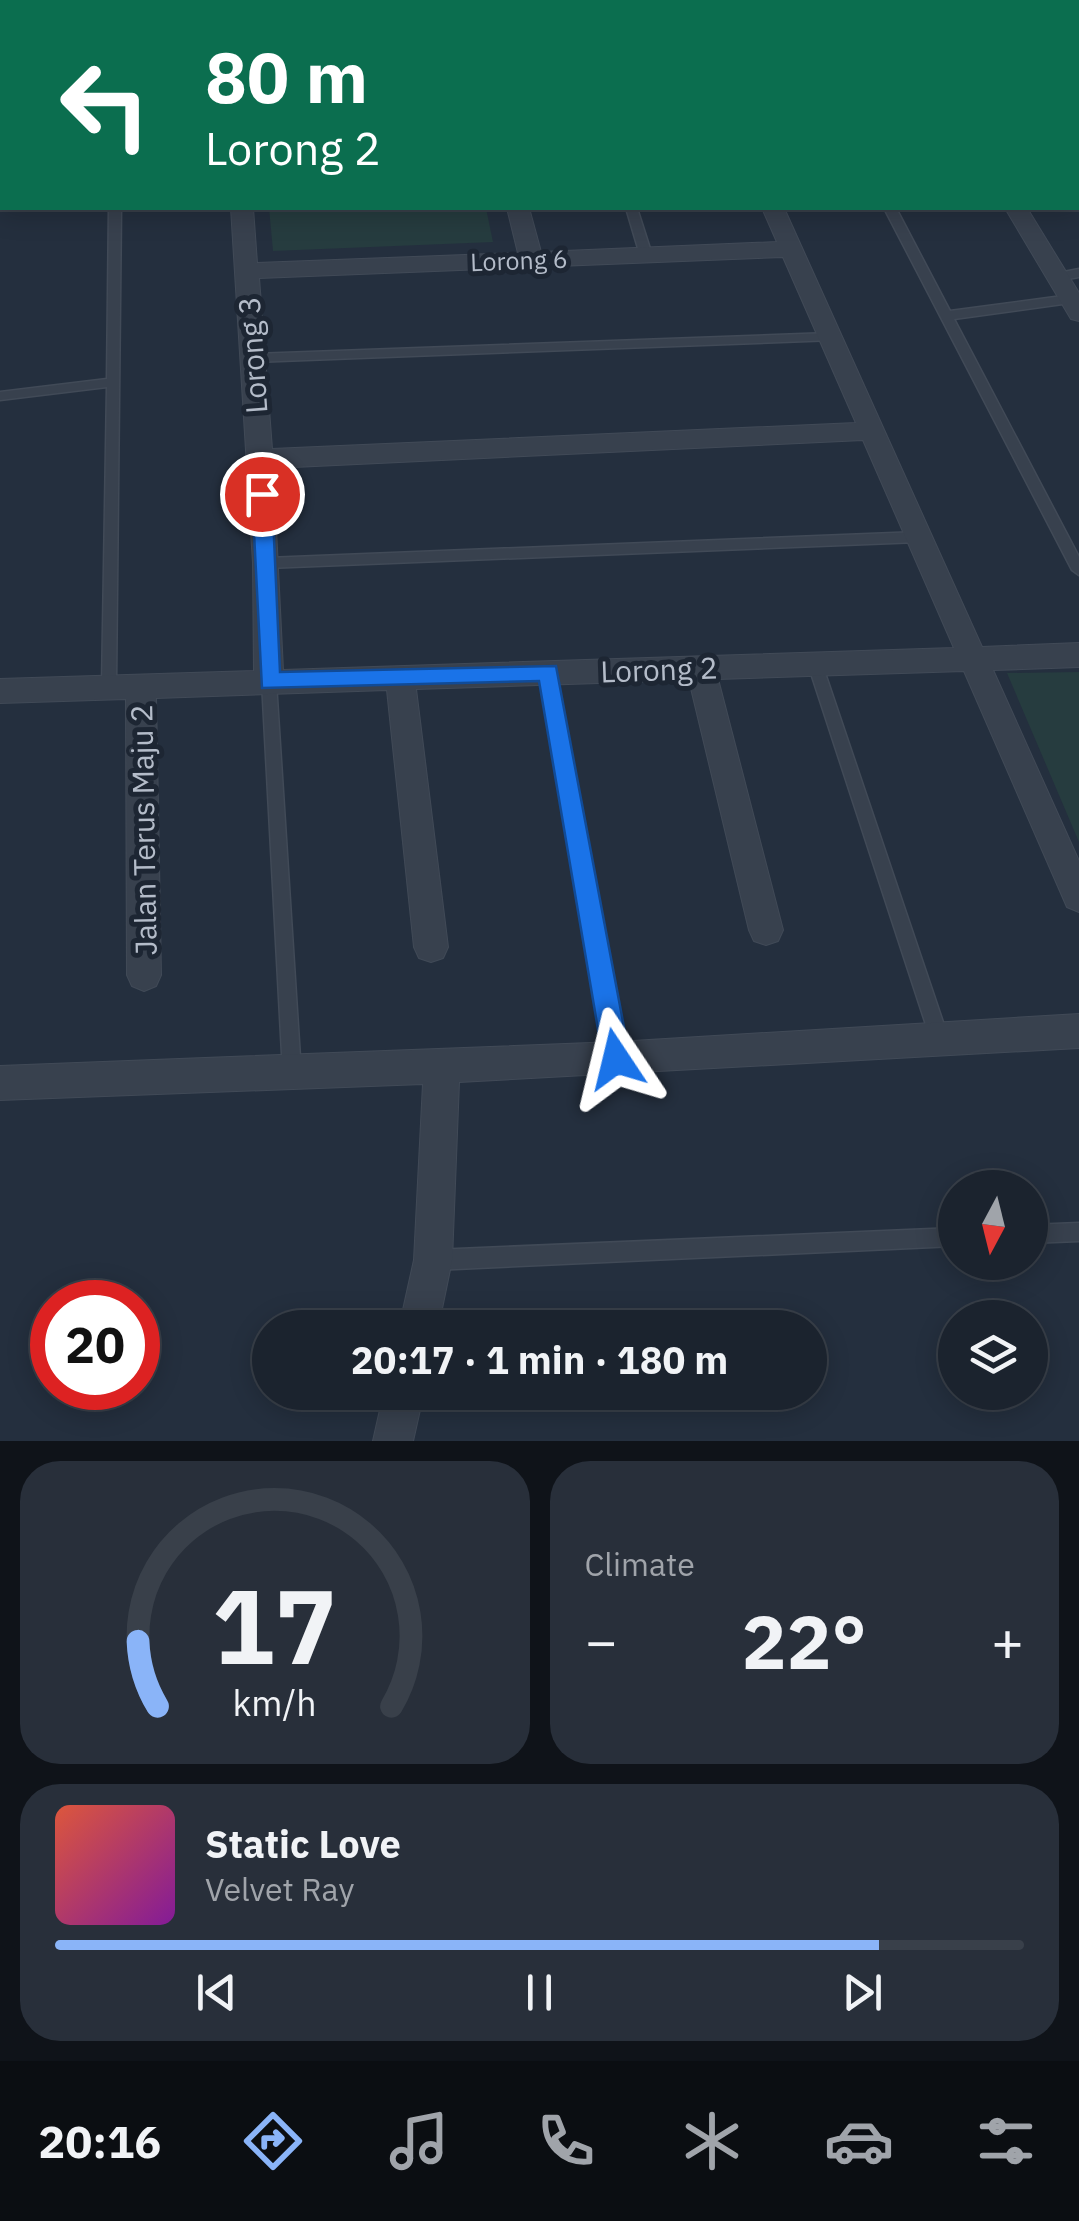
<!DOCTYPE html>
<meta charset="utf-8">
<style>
:root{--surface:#1b232e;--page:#282f3a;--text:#f1f3f6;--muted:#a0a4aa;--line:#39404a;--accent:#8ab4f8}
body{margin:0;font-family:"IBM Plex Sans",sans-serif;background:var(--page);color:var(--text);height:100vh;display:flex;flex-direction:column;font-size:38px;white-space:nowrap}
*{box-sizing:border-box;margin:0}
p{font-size:32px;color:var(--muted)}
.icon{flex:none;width:55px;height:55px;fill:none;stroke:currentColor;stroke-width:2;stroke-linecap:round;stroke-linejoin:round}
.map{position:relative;height:1441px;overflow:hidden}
.side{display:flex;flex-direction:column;gap:20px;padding:20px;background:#0f1319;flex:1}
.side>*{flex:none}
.guide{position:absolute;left:0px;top:0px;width:1080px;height:210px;box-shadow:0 5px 25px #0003,0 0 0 2px var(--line);background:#0b6e4f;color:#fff;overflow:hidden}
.needle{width:65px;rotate:187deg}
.buttons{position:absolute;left:938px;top:1170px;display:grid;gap:20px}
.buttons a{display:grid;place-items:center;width:110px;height:110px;border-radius:50%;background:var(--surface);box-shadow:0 5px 25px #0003,0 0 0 2px var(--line);font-size:50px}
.speed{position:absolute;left:30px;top:1280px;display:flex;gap:20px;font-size:50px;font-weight:700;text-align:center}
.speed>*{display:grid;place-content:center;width:130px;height:130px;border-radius:50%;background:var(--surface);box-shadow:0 5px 25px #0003,0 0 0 2px var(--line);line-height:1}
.speed .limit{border:15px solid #d22;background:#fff;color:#111}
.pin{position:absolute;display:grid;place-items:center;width:85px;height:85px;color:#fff;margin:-42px;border:5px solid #fff;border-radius:50%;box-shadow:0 2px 10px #0007}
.me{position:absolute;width:110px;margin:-55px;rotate:350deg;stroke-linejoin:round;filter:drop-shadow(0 0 8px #0008)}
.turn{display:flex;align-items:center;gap:35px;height:210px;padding:0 40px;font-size:45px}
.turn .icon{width:130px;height:130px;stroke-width:2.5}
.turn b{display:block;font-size:70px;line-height:85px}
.big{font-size:75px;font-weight:700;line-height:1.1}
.side .card{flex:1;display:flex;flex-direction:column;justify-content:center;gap:15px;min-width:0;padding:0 35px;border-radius:40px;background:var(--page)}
.side .dial{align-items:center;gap:0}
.dial svg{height:260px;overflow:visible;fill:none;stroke:var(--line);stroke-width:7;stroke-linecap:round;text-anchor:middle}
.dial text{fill:var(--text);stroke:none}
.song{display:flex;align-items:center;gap:30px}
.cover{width:120px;height:120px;border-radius:15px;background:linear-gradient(135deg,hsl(10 70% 55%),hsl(290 70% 35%))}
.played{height:10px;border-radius:5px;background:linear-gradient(90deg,var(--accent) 85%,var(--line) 85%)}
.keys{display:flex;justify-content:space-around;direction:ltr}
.heat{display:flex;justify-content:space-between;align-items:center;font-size:55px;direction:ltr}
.side .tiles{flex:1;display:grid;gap:20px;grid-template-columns:1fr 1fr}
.card:last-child{grid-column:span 2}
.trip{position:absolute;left:252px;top:1310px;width:575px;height:100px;border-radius:50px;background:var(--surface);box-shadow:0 5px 25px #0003,0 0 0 2px var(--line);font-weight:700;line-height:100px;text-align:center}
.menu{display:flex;height:160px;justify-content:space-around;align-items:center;background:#0b0e12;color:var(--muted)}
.menu .icon{width:70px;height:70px}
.menu .active{color:var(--accent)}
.menu b{font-size:45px;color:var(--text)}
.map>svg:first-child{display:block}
.green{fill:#263c3f}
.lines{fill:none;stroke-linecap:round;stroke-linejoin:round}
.service-casing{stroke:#414a57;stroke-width:3}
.minor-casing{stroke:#414a57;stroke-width:2}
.service{fill:#38414e;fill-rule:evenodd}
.minor{fill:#38414e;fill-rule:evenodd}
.route{fill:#1a73e8;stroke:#114b97;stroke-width:2.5}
.labels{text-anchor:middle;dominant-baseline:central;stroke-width:10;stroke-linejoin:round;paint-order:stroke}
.far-street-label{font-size:25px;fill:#b4bcc9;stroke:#1d2633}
.street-label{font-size:30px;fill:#b4bcc9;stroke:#1d2633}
</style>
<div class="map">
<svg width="1079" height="1441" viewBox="0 0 1079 1441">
<rect width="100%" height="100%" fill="#242f3e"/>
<g class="green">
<polygon points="269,208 486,208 493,242 273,251"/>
<polygon points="1079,672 1079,842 1007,673"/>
</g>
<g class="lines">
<defs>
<g id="service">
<polygon points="114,0 124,0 124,2 115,2"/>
<polygon points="562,0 572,0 573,2 564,2"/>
<polygon points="604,0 651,0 647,2 603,2"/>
<polygon points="1028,0 1055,0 1051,2 1027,2"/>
<rect x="0" y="166" width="2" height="7"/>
<polygon points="109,208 121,208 116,686 114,690 104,690 102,686 107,387 0,400 0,392 107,379"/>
<polygon points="626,208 637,208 652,255 650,258 642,258 640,255"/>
<polygon points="884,208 896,208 950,311 1070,295 1076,299 1070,303 954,319 1079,557 1079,575 1072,570"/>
<polygon points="1079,269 1079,277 1057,281 1051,277 1053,274"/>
<polygon points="830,333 834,334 834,340 252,362 246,358 252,354"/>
<polygon points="919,532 926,537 919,542 267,568 260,563 267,558"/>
<polygon points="815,658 820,660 822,664 949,1040 946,1046 940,1048 934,1046 931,1040 808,664 810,660"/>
<polygon points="548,666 553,668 555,672 625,1059 622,1065 616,1068 610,1065 607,1059 541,672 543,668"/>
<polygon points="269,676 274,678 276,682 301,1073 298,1079 292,1082 286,1079 283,1073 262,682 264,678"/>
<polygon points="1079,1223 1079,1241 1030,1243 1030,1225"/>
<polygon points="955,1228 955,1246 434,1270 427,1267 424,1260 427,1253 434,1250"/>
</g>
<g id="minor">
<polygon points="217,0 237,0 237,2 218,2"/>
<polygon points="455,0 475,0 476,2 457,2"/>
<polygon points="670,0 690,0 691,2 672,2"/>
<polygon points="1079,187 1079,201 1078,202 1078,188"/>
<path d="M231 208H253L257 263 518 253 507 208H529L541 252 777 242 762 208H784L982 647 1079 643V667L993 670 1079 861V912L1067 907 964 671 718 679 783 930 778 941 766 945 754 941 749 930 689 680 416 689 448 947 443 958 431 962 419 958 414 947 387 690 156 698 161 975 156 986 144 991 132 986 127 975 126 699 0 703V679L254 671 253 563ZM783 257 856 423 272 449 259 278ZM863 440 954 648 283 670 273 468Z"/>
<polygon points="1005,208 1027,208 1079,293 1079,321 1071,319"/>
<polygon points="1079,1014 1079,1048 459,1082 452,1260 438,1328 399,1328 414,1260 423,1084 0,1100 0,1066 616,1042"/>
<polygon points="384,1392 424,1392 413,1441 373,1441"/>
</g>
</defs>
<use href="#service" class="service-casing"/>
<use href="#minor" class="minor-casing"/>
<use href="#service" class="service"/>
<use href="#minor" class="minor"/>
</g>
<polygon class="route" points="262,486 272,494 280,672 556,666 630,1059 626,1068 616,1072 607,1068 603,1059 539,681 262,688 252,494"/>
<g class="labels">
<g class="far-street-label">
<text transform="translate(519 260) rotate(-2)">Lorong 6</text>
</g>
<g class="street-label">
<text transform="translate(252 355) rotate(-94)">Lorong 3</text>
<text transform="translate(659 669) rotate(-2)">Lorong 2</text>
<text transform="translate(143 830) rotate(-91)">Jalan Terus Maju 2</text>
</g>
</g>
</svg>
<div class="buttons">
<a><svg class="needle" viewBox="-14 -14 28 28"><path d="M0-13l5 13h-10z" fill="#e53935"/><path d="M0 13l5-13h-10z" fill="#a0a4aa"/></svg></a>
<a><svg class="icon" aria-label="layers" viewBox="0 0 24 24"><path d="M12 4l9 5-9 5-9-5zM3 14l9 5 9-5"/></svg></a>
</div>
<div class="speed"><div class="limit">20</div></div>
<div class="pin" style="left:262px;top:494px;background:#d93025"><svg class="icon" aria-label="arrive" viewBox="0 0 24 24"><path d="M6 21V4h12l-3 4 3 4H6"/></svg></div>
<svg class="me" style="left:616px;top:1059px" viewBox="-20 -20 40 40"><path d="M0-17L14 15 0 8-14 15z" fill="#1a73e8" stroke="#fff" stroke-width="4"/></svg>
<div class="trip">20:17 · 1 min · 180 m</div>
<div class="guide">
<div class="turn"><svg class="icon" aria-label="left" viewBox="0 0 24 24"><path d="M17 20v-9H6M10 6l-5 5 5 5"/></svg><div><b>80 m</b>Lorong 2</div></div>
</div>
</div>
<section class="side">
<div class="tiles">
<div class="card dial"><svg viewBox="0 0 100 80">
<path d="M14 69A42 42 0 1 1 86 69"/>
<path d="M14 69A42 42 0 0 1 8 49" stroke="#8ab4f8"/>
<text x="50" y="56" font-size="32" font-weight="700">17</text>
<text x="50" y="72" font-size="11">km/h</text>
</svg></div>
<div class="card"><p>Climate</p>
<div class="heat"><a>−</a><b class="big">22°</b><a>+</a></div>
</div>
<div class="card">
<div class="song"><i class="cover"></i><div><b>Static Love</b><p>Velvet Ray</p></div></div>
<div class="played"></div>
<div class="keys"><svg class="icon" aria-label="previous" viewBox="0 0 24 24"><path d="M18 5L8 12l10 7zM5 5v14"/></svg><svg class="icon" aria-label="pause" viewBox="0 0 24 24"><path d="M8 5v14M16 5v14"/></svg><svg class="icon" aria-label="next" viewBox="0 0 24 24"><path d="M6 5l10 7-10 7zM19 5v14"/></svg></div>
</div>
</div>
</section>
<nav class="menu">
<b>20:16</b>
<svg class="icon active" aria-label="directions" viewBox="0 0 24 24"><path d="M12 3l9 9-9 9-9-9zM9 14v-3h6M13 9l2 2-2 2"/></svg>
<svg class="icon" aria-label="music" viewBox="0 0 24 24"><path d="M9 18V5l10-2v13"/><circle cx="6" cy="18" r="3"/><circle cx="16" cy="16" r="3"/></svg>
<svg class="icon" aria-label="phone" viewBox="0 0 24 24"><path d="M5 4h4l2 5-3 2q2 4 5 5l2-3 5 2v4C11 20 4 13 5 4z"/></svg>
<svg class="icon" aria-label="climate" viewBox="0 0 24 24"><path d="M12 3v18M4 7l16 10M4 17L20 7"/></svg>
<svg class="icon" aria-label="car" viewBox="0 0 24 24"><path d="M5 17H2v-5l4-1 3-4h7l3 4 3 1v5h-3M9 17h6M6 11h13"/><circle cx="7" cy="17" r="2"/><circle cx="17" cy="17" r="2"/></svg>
<svg class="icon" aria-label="filters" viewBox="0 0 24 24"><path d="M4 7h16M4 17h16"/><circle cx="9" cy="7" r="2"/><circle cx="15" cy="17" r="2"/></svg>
</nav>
